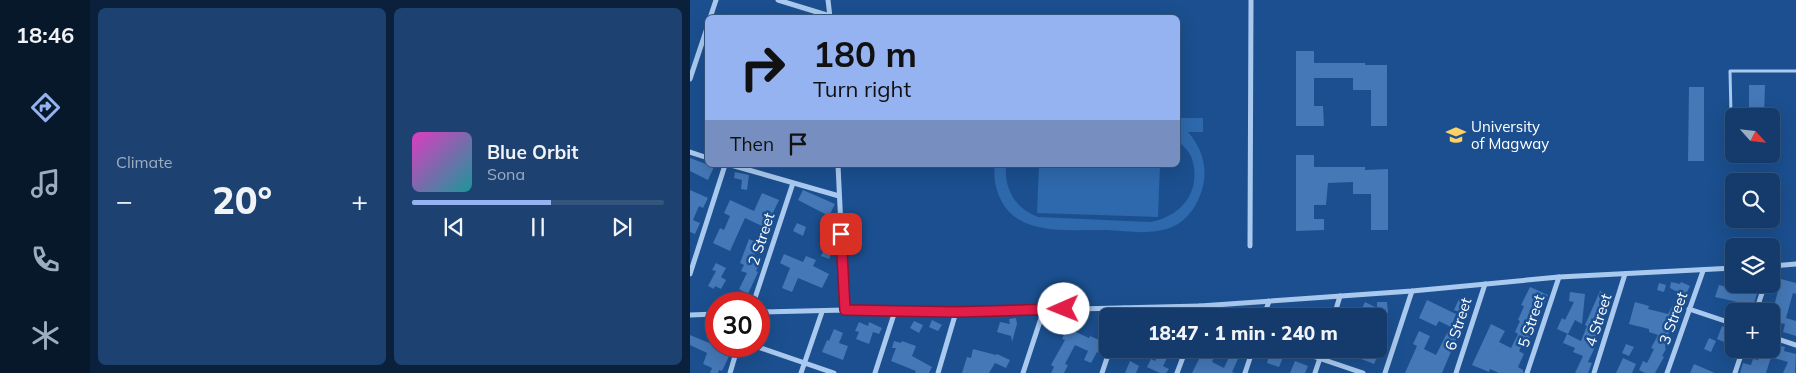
<!DOCTYPE html>
<meta charset="utf-8">
<style>
:root{--surface:#143b6b;--page:#1d4271;--text:#f1f3f6;--muted:#9dadc1;--line:#33557e;--accent:#95b2f1}
body{margin:0;font-family:Mulish,sans-serif;background:var(--page);color:var(--text);height:100vh;display:flex;flex-direction:column;font-size:19px;white-space:nowrap}
*{box-sizing:border-box;margin:0}
p{font-size:16px;color:var(--muted)}
.icon{flex:none;width:28px;height:28px;fill:none;stroke:currentColor;stroke-width:2;stroke-linecap:round;stroke-linejoin:round}
.map{position:relative;flex:1;overflow:hidden}
.drawer{display:flex;flex-direction:column;gap:8px;padding:8px;background:#0b203b;width:600px}
.drawer>*{flex:none}
.guide{position:absolute;left:15px;top:15px;width:475px;height:152px;border-radius:8px;box-shadow:0 5px 20px #0002,0 0 0 1px var(--line);background:#95b2f1;color:#111;overflow:hidden}
.needle{width:32px;rotate:117deg}
.buttons{position:absolute;left:1035px;top:108px;display:grid;gap:10px}
.buttons a{display:grid;place-items:center;width:55px;height:55px;border-radius:8px;background:var(--surface);box-shadow:0 5px 20px #0002,0 0 0 1px var(--line);font-size:25px}
.speed{position:absolute;left:15px;top:292px;display:flex;gap:10px;font-size:25px;font-weight:700;text-align:center}
.speed>*{display:grid;place-content:center;width:65px;height:65px;border-radius:50%;background:var(--surface);box-shadow:0 5px 20px #0002,0 0 0 1px var(--line);line-height:1}
.speed .limit{border:8px solid #d22;background:#fff;color:#111}
.pin{position:absolute;display:grid;place-items:center;width:42px;height:42px;color:#fff;margin:-21px;border-radius:10px;box-shadow:0 2px 8px #0006}
.me{position:absolute;width:55px;margin:-28px;rotate:269deg;stroke-linejoin:round;filter:drop-shadow(0 0 4px #0008)}
.turn{display:flex;align-items:center;gap:18px;height:105px;padding:0 25px;font-size:22px}
.turn .icon{width:65px;height:65px;stroke-width:2.5}
.turn b{display:block;font-size:35px;line-height:42px}
.then{display:flex;align-items:center;height:48px;padding:0 25px;background:#0003;gap:10px;font-size:19px}
.big{font-size:38px;font-weight:800;line-height:1.1}
.drawer .card{flex:1;display:flex;flex-direction:column;justify-content:center;gap:8px;min-width:0;padding:0 18px;border-radius:8px;background:var(--page)}
.song{display:flex;align-items:center;gap:15px}
.cover{width:60px;height:60px;border-radius:8px;background:linear-gradient(135deg,hsl(310 70% 55%),hsl(180 70% 35%))}
.played{height:5px;border-radius:2px;background:linear-gradient(90deg,var(--accent) 55%,var(--line) 55%)}
.keys{display:flex;justify-content:space-around;direction:ltr}
.heat{display:flex;justify-content:space-between;align-items:center;font-size:28px;direction:ltr}
.drawer .tiles{flex:1;display:grid;gap:8px;grid-template-columns:repeat(2,1fr)}
.trip{position:absolute;left:409px;top:308px;width:288px;height:50px;border-radius:8px;background:var(--surface);box-shadow:0 5px 20px #0002,0 0 0 1px var(--line);font-weight:800;line-height:50px;text-align:center}
main{display:flex;flex:1;min-height:0}
.dock{display:flex;flex-direction:column;width:90px;justify-content:space-around;align-items:center;background:#08182b;color:var(--muted)}
.dock .icon{width:35px;height:35px}
.dock .active{color:var(--accent)}
.dock b{font-size:22px;color:var(--text)}
.map>svg:first-child{display:block}
.green{fill:#2e69ad}
.building{fill:#4478b7}
.lines{fill:none;stroke-linecap:round;stroke-linejoin:round}
.lane{stroke:#a9c9ee;stroke-width:3}
.street{stroke:#a9c9ee;stroke-width:5}
.route-casing{stroke:#92132f;stroke-width:12}
.route{stroke:#e11d48;stroke-width:9}
.labels{text-anchor:middle;dominant-baseline:central;stroke-width:5;stroke-linejoin:round;paint-order:stroke}
.poi-label{font-size:15px;fill:#fff;stroke:#1b4f8f;text-anchor:start}
.street-label{font-size:15px;fill:#fff;stroke:#1b4f8f}
</style>
<main>
<nav class="dock">
<b>18:46</b>
<svg class="icon active" aria-label="directions" viewBox="0 0 24 24"><path d="M12 3l9 9-9 9-9-9zM9 14v-3h6M13 9l2 2-2 2"/></svg>
<svg class="icon" aria-label="music" viewBox="0 0 24 24"><path d="M9 18V5l10-2v13"/><circle cx="6" cy="18" r="3"/><circle cx="16" cy="16" r="3"/></svg>
<svg class="icon" aria-label="phone" viewBox="0 0 24 24"><path d="M5 4h4l2 5-3 2q2 4 5 5l2-3 5 2v4C11 20 4 13 5 4z"/></svg>
<svg class="icon" aria-label="climate" viewBox="0 0 24 24"><path d="M12 3v18M4 7l16 10M4 17L20 7"/></svg>
</nav>
<section class="drawer">
<div class="tiles">
<div class="card"><p>Climate</p>
<div class="heat"><a>−</a><b class="big">20°</b><a>+</a></div>
</div>
<div class="card">
<div class="song"><i class="cover"></i><div><b>Blue Orbit</b><p>Sona</p></div></div>
<div class="played"></div>
<div class="keys"><svg class="icon" aria-label="previous" viewBox="0 0 24 24"><path d="M18 5L8 12l10 7zM5 5v14"/></svg><svg class="icon" aria-label="pause" viewBox="0 0 24 24"><path d="M8 5v14M16 5v14"/></svg><svg class="icon" aria-label="next" viewBox="0 0 24 24"><path d="M6 5l10 7-10 7zM19 5v14"/></svg></div>
</div>
</div>
</section>
<div class="map">
<svg width="1106" height="373" viewBox="0 0 1106 373">
<rect width="100%" height="100%" fill="#1b4f8f"/>
<g class="green">
<path d="M488 118H513V132H498C517 154 520 180 505 206 500 214 493 222 484 226 463 236 438 231 416 230 382 229 331 237 312 202 306 191 303 178 305 165H316C314 189 325 208 348 217L460 222C493 216 513 189 501 156 498 149 489 144 488 137 486 132 487 123 488 118Z"/>
<polygon points="349,165 470,165 468,217 347,213"/>
</g>
<g class="building">
<polygon points="606,51 624,51 624,63 675,63 675,65 697,65 697,126 681,126 681,90 663,90 663,78 624,78 624,106 633,106 634,126 606,126"/>
<polygon points="1059,85 1075,85 1074,116 1059,116"/>
<polygon points="999,87 1014,87 1014,161 998,161"/>
<polygon points="606,155 624,155 624,167 675,167 675,170 698,169 698,230 681,230 681,194 663,194 663,182 638,183 636,205 624,205 624,219 634,219 634,230 606,231"/>
<polygon points="0,158 24,167 18,180 0,171"/>
<polygon points="45,172 59,175 57,190 51,189 52,180 44,178"/>
<polygon points="0,190 18,198 13,208 9,206 3,220 10,223 5,234 0,232"/>
<polygon points="113,190 145,204 139,216 108,200"/>
<polygon points="72,193 89,200 76,228 55,218 40,251 23,243 30,228 34,230 40,216 34,213 40,200 64,211"/>
<polygon points="107,223 116,227 113,236 103,231"/>
<polygon points="59,239 70,244 64,256 72,259 66,271 68,272 58,294 49,289 57,273 51,271 54,265 50,263"/>
<polygon points="134,250 141,254 139,259 131,256"/>
<polygon points="94,254 113,262 116,256 126,260 123,266 139,274 132,288 108,278 102,292 92,288 100,268 90,263"/>
<polygon points="26,263 36,268 31,277 36,280 31,289 25,286 24,289 18,286 26,271 22,270"/>
<polygon points="1091,279 1106,283 1106,294 1103,293 1096,318 1106,321 1106,336 1093,332 1095,324 1081,321 1081,310 1083,310"/>
<polygon points="981,282 990,284 991,282 1000,286 995,296 980,288"/>
<polygon points="969,283 976,285 974,292 967,290"/>
<polygon points="1046,284 1070,284 1062,310 1051,307 1052,303 1025,297 1029,285 1045,289"/>
<polygon points="840,287 858,295 850,314 847,313 840,328 844,330 839,339 836,338 829,351 834,354 828,367 833,370 833,373 809,373 800,369 799,372 782,365 801,324 815,331 809,342 821,348 828,334 825,332 830,321 828,320 834,306 831,305"/>
<polygon points="910,291 921,296 912,317 914,319 902,346 905,347 898,362 902,363 898,373 885,373 893,356 883,352 885,348 873,343 877,334 891,341 897,326 895,325"/>
<polygon points="880,292 895,294 892,324 885,320 878,334 867,329 872,318 875,320 884,302 879,301"/>
<polygon points="769,299 781,304 775,315 764,310"/>
<polygon points="737,300 766,314 761,327 749,321 746,326 729,318"/>
<polygon points="675,302 687,308 687,302 697,302 698,313 681,313 680,315 671,310"/>
<polygon points="945,302 959,306 958,309 978,314 983,305 993,309 987,325 985,324 984,330 980,329 975,348 976,349 972,356 974,357 965,373 955,373 949,370 953,361 957,363 964,349 961,348 968,335 959,332 959,329 939,324"/>
<polygon points="553,307 571,313 570,316 550,316"/>
<polygon points="326,318 327,324 322,342 321,336 307,332 310,322 320,324 319,319"/>
<polygon points="242,320 252,325 248,331 239,327"/>
<polygon points="224,321 233,325 229,333 220,328"/>
<polygon points="169,322 178,326 179,322 192,328 189,334 183,332 179,344 166,339 169,332 165,331"/>
<polygon points="1032,326 1044,331 1044,346 1027,339"/>
<polygon points="377,328 399,338 400,336 414,342 409,353 407,352 401,363 394,360 398,351 385,345 375,364 378,365 374,373 361,373 364,367 361,365 375,340 372,339"/>
<polygon points="144,329 153,333 149,343 158,346 153,360 132,352 137,340 139,341"/>
<polygon points="729,331 740,336 734,349 746,355 758,331 768,335 752,373 715,373 727,346 723,344"/>
<polygon points="0,335 41,352 32,371 29,370 28,373 20,373 22,368 13,364 17,353 0,345"/>
<polygon points="688,338 695,341 684,364 648,350 688,349"/>
<polygon points="1019,338 1026,341 1021,352 1014,349"/>
<polygon points="204,341 211,343 212,341 226,346 222,356 242,367 239,373 225,373 226,371 201,361 206,348 202,348"/>
<polygon points="936,344 944,347 939,356 932,353"/>
<polygon points="1081,344 1095,347 1094,351 1106,354 1105,373 1093,373 1098,362 1081,357 1076,373 1050,373 1053,363 1061,365 1063,359 1068,360 1072,349 1081,349"/>
<polygon points="283,349 306,355 307,354 320,360 316,368 305,363 299,373 272,373 277,357 281,358"/>
<polygon points="472,349 480,352 473,366 479,369 476,373 470,373 457,367 461,359 465,361"/>
<polygon points="509,349 518,349 526,353 522,362 534,368 540,355 548,359 542,372 545,373 502,373 510,357 506,355"/>
<polygon points="581,350 594,355 589,367 577,363"/>
<polygon points="933,358 946,364 942,373 926,373"/>
<polygon points="440,361 449,366 446,373 435,373"/>
<polygon points="605,361 618,366 615,373 600,373"/>
<polygon points="1004,364 1025,373 1000,373"/>
</g>
<g class="lines">
<polyline class="lane" points="1042,157 1040,71 1106,71"/>
<g class="street">
<polyline points="88,0 140,16"/>
<polyline points="138,0 140,17"/>
<polyline points="20,18 26,0"/>
<polyline points="0,79 18,25"/>
<polyline points="0,152 18,158"/>
<polyline points="41,165 149,196"/>
<polyline points="148,165 155,310"/>
<polyline points="560,246 561,0"/>
<polyline points="1081,266 1106,264"/>
<polyline points="0,274 35,165"/>
<polyline points="63,304 103,183"/>
<polyline points="999,309 1044,324"/>
<polyline points="1066,311 1075,284"/>
<polyline points="69,312 155,310 266,312 510,306 529,316"/>
<polyline points="0,315 26,314"/>
<polyline points="431,316 434,308"/>
<polyline points="506,316 510,306 722,291 869,277 1044,268"/>
<polyline points="574,316 579,301"/>
<polyline points="644,316 650,296"/>
<polyline points="1081,337 1106,345"/>
<polyline points="65,346 144,373"/>
<polyline points="602,349 673,373"/>
<polyline points="40,373 48,346"/>
<polyline points="111,373 132,312"/>
<polyline points="185,373 205,311"/>
<polyline points="248,373 266,312"/>
<polyline points="333,373 354,309"/>
<polyline points="412,373 420,349"/>
<polyline points="487,373 496,349"/>
<polyline points="555,373 563,349"/>
<polyline points="625,373 633,349"/>
<polyline points="695,373 722,291"/>
<polyline points="766,373 795,284"/>
<polyline points="837,373 869,277"/>
<polyline points="904,373 935,274"/>
<polyline points="977,373 1013,271"/>
<polyline points="1045,373 1053,349"/>
</g>
</g>
<g class="lines">
<defs>
<polyline id="route" points="151,234 155,310 266,312 374,309"/>
</defs>
<use href="#route" class="route-casing"/>
<use href="#route" class="route"/>
</g>
<defs>
<symbol id="university-bare" viewBox="-9 -9 18 18"><path d="M0-5L7-2L0 1L-7-2ZM-4 1L0 2.5L4 1V4Q0 6-4 4Z" fill="#ffd166" stroke="#1b4f8f" stroke-width="2.5" paint-order="stroke"/></symbol>
</defs>
<g fill-rule="evenodd">
<use href="#university-bare" x="752" y="121" width="28" height="28"/>
</g>
<g class="labels">
<g class="poi-label">
<text x="781" y="126">University<tspan x="781" dy="17">of Magway</tspan></text>
</g>
<g class="street-label">
<text transform="translate(71 239) rotate(-72)">2 Street</text>
<text transform="translate(983 318) rotate(-70)">3 Street</text>
<text transform="translate(908 320) rotate(-72)">4 Street</text>
<text transform="translate(841 321) rotate(-72)">5 Street</text>
<text transform="translate(768 324) rotate(-72)">6 Street</text>
</g>
</g>
</svg>
<div class="buttons">
<a><svg class="needle" viewBox="-14 -14 28 28"><path d="M0-13l5 13h-10z" fill="#e53935"/><path d="M0 13l5-13h-10z" fill="#9dadc1"/></svg></a>
<a><svg class="icon" aria-label="search" viewBox="0 0 24 24"><circle cx="10" cy="10" r="6"/><path d="M15 15l6 6"/></svg></a>
<a><svg class="icon" aria-label="layers" viewBox="0 0 24 24"><path d="M12 4l9 5-9 5-9-5zM3 14l9 5 9-5"/></svg></a>
<a>+</a>
</div>
<div class="speed"><div class="limit">30</div></div>
<div class="pin" style="left:151px;top:234px;background:#d93025"><svg class="icon" aria-label="arrive" viewBox="0 0 24 24"><path d="M6 21V4h12l-3 4 3 4H6"/></svg></div>
<svg class="me" style="left:374px;top:309px" viewBox="-20 -20 40 40"><circle r="19" fill="#fff"/><path d="M0-13L10 11 0 6-10 11z" fill="#e11d48"/></svg>
<div class="trip">18:47 · 1 min · 240 m</div>
<div class="guide">
<div class="turn"><svg class="icon" aria-label="right" viewBox="0 0 24 24"><path d="M7 20v-9h11M14 6l5 5-5 5"/></svg><div><b>180 m</b>Turn right</div></div>
<div class="then">Then<svg class="icon" aria-label="arrive" viewBox="0 0 24 24"><path d="M6 21V4h12l-3 4 3 4H6"/></svg></div>
</div>
</div>
</main>
